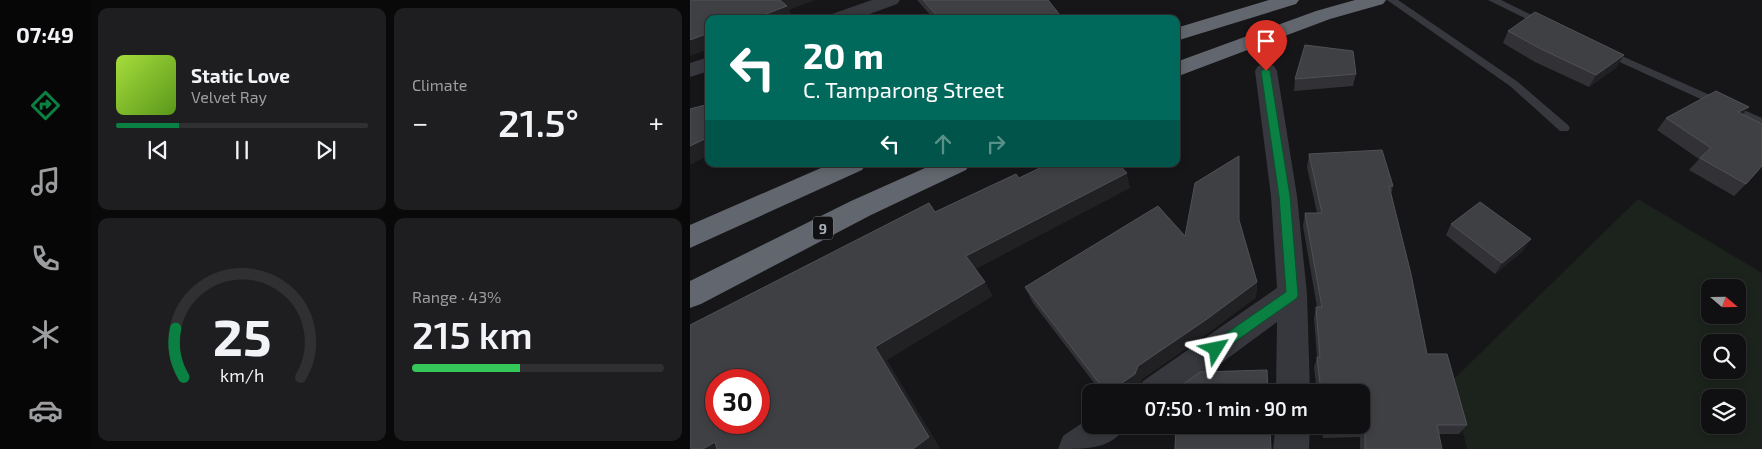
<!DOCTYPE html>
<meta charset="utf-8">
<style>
:root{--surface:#101012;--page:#1e1e20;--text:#f1f3f6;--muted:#9c9d9f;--line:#303032;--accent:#0b8043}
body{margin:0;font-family:"Exo 2",sans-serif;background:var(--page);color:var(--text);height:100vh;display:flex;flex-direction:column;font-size:19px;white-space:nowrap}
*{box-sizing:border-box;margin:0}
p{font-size:16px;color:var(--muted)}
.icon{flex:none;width:28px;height:28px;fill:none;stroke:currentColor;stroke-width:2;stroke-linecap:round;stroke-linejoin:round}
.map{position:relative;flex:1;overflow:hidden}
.details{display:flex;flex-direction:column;gap:8px;padding:8px;background:#09090a;width:600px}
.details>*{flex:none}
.top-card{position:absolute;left:15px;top:15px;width:475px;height:152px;border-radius:10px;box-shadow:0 2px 8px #0003,0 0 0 1px var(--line);background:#00695c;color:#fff;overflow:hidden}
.needle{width:32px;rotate:110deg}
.controls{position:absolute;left:1011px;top:279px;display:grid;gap:10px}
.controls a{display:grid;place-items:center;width:45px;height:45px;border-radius:10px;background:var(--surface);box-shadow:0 2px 8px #0003,0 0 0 1px var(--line);font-size:25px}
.speed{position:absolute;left:15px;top:369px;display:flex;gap:10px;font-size:25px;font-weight:700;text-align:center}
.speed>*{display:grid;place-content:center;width:65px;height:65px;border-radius:50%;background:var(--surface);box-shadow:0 2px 8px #0003,0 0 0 1px var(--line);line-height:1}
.speed .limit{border:8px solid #d22;background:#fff;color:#111}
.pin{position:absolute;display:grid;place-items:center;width:42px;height:42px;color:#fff;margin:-51px -21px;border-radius:50% 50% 50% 0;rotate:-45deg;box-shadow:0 0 5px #0007}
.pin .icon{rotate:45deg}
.me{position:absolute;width:55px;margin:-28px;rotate:55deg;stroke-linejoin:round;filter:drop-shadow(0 0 4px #0008)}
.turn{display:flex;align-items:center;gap:18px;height:105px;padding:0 15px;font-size:22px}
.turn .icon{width:65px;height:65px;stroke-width:2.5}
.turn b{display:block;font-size:35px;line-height:42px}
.lanes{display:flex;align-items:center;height:48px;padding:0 15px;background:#0003;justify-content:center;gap:25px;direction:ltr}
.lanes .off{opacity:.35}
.big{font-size:38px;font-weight:600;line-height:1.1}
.details .card{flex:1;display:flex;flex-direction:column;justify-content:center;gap:8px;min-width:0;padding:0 18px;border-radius:10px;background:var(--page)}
.details .dial{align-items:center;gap:0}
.dial svg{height:130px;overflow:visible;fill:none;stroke:var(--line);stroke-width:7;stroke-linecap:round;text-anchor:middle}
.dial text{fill:var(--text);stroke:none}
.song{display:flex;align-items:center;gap:15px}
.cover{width:60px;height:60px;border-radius:8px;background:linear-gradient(135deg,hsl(80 70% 55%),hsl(90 70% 35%))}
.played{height:5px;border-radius:2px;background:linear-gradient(90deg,var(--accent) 25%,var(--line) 25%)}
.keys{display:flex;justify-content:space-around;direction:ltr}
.heat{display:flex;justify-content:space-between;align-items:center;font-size:28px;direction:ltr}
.charge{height:8px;border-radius:4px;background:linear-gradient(90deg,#34c759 43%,var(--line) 0)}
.details .tiles{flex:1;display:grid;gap:8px;grid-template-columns:repeat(2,1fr)}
.trip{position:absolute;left:392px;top:384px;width:288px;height:50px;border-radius:10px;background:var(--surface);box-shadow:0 2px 8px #0003,0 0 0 1px var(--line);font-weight:600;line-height:50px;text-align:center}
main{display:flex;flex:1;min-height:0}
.tab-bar{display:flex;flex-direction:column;width:90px;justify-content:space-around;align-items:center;background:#060607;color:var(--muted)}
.tab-bar .icon{width:35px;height:35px}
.tab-bar .selected{color:var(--accent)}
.tab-bar b{font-size:22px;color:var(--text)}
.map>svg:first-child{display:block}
.green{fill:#1b231c;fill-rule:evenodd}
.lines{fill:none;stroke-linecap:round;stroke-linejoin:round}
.lane{fill:#36383d;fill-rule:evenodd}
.street{fill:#36383d;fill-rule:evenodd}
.highway{fill:#62666e;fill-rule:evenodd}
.wall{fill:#323236}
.shaded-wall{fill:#212124}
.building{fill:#3e4044;stroke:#4f5156;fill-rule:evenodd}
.route{fill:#0b8043;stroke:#07532c}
.labels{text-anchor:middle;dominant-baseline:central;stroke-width:5;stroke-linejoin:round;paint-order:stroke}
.shield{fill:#111113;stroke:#7a7f86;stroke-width:1}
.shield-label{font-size:14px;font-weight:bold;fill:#a7aeb8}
</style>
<main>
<nav class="tab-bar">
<b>07:49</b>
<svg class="icon selected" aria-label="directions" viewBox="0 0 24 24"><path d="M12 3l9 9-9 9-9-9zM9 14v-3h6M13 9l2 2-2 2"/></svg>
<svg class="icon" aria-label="music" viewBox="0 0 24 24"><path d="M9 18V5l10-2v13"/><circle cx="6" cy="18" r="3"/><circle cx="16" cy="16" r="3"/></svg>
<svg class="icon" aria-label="phone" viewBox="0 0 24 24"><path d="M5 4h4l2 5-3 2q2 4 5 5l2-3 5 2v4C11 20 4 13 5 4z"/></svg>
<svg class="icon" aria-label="climate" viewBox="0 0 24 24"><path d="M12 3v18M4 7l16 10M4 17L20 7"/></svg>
<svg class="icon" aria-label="car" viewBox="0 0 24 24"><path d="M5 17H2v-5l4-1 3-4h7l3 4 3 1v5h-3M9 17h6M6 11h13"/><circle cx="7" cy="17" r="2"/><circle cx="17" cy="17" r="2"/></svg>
</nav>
<section class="details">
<div class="tiles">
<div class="card">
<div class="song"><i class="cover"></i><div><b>Static Love</b><p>Velvet Ray</p></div></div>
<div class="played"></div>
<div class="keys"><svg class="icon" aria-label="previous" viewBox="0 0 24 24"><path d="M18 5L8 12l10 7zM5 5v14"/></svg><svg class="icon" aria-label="pause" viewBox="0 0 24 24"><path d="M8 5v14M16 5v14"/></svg><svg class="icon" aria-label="next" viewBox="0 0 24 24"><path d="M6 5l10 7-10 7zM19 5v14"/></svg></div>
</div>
<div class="card"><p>Climate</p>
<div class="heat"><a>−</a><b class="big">21.5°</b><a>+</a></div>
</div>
<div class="card dial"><svg viewBox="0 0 100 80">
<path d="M14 69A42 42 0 1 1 86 69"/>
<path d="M14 69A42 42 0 0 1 9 39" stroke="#0b8043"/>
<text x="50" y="56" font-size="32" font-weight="700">25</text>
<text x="50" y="72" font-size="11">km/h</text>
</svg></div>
<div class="card"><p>Range · 43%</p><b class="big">215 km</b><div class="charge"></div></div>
</div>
</section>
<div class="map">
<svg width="1072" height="449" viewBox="0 0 1072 449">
<rect width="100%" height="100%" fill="#161618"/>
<path class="green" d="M948 199 1072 273V449H777L761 382ZM1020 288H1048V315H1020ZM1020 342H1048V370H1020ZM1020 398H1048V425H1020Z"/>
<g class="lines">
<g class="lane">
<polygon points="697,0 708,0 828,82 878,125 880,128 878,131 870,131 820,86"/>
<polygon points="798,0 811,0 860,24 855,27 851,26"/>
<polygon points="916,49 1072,118 1072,127 912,54 911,52"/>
</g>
<g class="street">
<polygon points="182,0 210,0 207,4 166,19 136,19 139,15"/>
<polygon points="19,57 19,71 0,77 0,63"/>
<polygon points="576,64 584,66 587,71 607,196 617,294 620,392 586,392 587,322 492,392 448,392 453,381 587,288 581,196 565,71 568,66"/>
<path d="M401 417V425H436C423 449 398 449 368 449L373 436Z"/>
<polygon points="586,425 620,425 619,449 583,449"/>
</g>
<g class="highway">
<polygon points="579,0 609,0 606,4 486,41 486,28"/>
<polygon points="665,0 696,0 693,4 640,19 486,77 486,62 626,11"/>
<polygon points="140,164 176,164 172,170 0,248 0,225"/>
<polygon points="244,164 280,164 276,170 181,215 11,304 0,308 0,281 161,201"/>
</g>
</g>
<g class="wall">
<polygon points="227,0 358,0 371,19 244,19"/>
<polygon points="818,31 927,67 899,87 845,62 813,43"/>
<polygon points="666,74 663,86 604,91 605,79"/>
<polygon points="1052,114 1056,184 1044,196 999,170 1009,159 967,130 976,118"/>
<polygon points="619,154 703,186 701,194 737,354 777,425 769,434 749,434 752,449 670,449 670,437 633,438 631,425 671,425 671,392 627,392 624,367 627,358 624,318 626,307 627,307 613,226 615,213 627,213 617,167"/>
<polygon points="549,220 567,282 566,297 518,333 452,379 448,387 441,392 411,392 343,303 335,287"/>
<polygon points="761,224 833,251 805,274 756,235"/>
</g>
<g class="shaded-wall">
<polygon points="90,0 125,0 99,10 104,19 63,19"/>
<polygon points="370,15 371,19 358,19"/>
<polygon points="19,33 19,49 0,56 0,40"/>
<polygon points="934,55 927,67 899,87 906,75"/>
<polygon points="1059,107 1049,119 1048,112"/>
<polygon points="19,137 19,155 0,165 0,146"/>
<polygon points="437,173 440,188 284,270 276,256"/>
<polygon points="841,239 833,251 805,274 812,263"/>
<polygon points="295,282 303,296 197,360 250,448 249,449 223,449 185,347"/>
<polygon points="567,282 566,297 518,333 452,379 448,387 441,392 419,392 448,366"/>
<polygon points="0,441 25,442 39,449 0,449"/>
</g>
<g class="building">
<polygon points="0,0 90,0 97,6 63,19 19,19 19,33 0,40"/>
<polygon points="233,0 358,0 370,15 358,19 250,19"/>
<polygon points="845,12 934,55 906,75 851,49 818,31"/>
<polygon points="615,45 663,51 666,74 605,79"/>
<polygon points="1026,91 1059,107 1048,112 1072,124 1072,166 1056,184 1010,158 1021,148 976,118"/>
<polygon points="19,104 19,137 0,146 0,109"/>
<polygon points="692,150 703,186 699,186 721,274 737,354 757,354 777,425 747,425 752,449 675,449 675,428 636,429 636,425 671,425 671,392 631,392 627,357 630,357 626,307 632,307 615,213 632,213 619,154"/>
<polygon points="549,156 549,220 567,282 517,319 448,366 445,374 419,392 416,392 335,287 468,206 495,236 505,183"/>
<path d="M358 164H429L437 173 276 256 295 282 185 347 239 437 223 449H27L25 442 13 449H1L0 444V325L239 203 245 212 326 174 329 178ZM26 380H69V422H26Z"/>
<polygon points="790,202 841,239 812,263 761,224"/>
<polygon points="577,370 578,392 487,392 487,385 492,385 510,372"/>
<polygon points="486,425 580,425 581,449 485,449"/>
</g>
<polygon class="route" points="576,68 580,71 600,196 608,294 607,298 526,355 521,353 519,349 521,344 596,292 589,196 571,71"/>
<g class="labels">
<rect class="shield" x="123" y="216.5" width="20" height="23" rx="4"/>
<g class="shield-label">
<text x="133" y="228">9</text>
</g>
</g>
</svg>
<div class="controls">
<a><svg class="needle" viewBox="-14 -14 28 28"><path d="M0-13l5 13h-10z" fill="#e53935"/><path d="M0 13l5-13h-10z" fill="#9c9d9f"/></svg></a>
<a><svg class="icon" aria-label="search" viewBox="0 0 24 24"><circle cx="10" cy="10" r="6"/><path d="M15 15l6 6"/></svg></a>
<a><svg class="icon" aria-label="layers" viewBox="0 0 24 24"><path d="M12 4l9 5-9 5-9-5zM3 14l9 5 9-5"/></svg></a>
</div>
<div class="speed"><div class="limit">30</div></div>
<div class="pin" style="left:576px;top:71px;background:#d93025"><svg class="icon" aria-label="arrive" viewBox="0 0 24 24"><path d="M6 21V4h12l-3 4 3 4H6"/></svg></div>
<svg class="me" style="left:526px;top:349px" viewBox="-20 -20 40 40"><path d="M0-17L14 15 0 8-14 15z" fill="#0b8043" stroke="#fff" stroke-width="4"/></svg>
<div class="trip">07:50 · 1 min · 90 m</div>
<div class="top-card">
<div class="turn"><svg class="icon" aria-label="left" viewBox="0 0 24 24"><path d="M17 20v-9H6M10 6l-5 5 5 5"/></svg><div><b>20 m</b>C. Tamparong Street</div></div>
<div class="lanes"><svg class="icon" aria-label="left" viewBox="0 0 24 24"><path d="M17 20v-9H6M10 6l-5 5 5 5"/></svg><svg class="icon off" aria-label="ahead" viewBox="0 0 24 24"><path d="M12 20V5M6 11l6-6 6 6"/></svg><svg class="icon off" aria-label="right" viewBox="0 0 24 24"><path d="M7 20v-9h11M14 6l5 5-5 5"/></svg></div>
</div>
</div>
</main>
